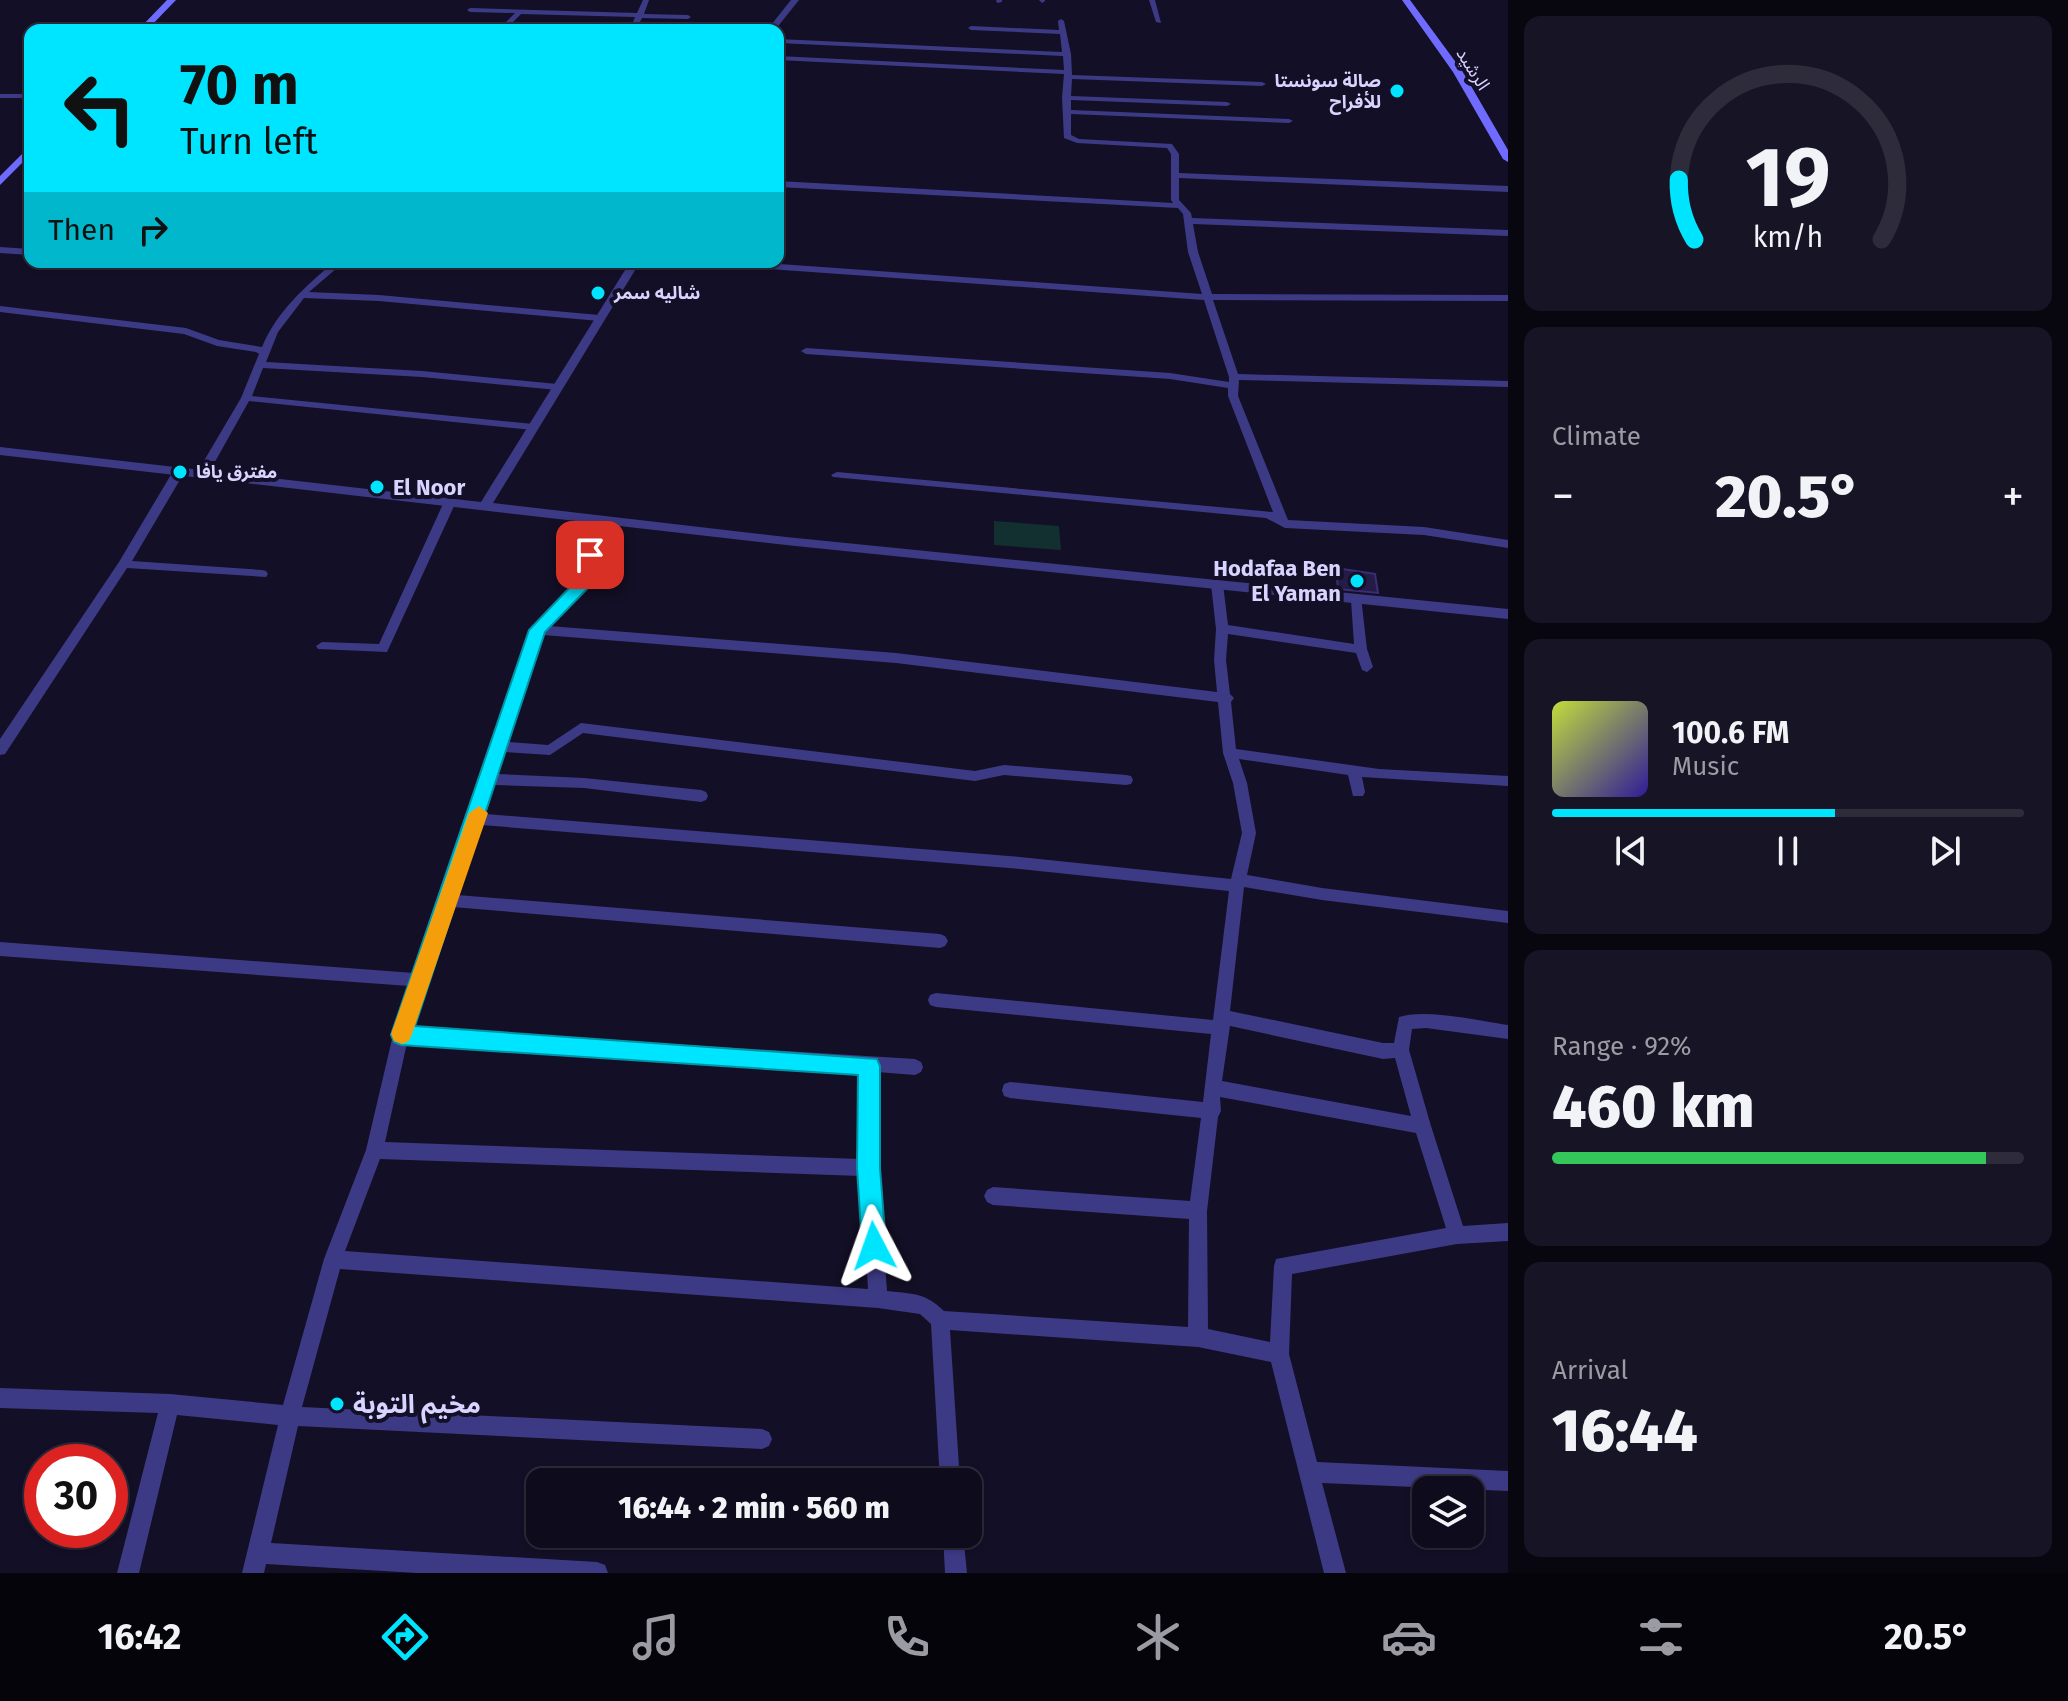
<!DOCTYPE html>
<meta charset="utf-8">
<style>
:root{--surface:#0e0b1c;--page:#171425;--text:#f1f3f6;--muted:#9b9ba3;--line:#2e2b3b;--accent:#00e5ff}
body{margin:0;font-family:"Fira Sans","Noto Sans Arabic",sans-serif;background:var(--page);color:var(--text);height:100vh;display:flex;flex-direction:column;font-size:30px;white-space:nowrap}
*{box-sizing:border-box;margin:0}
p{font-size:26px;color:var(--muted)}
.icon{flex:none;width:44px;height:44px;fill:none;stroke:currentColor;stroke-width:2;stroke-linecap:round;stroke-linejoin:round}
.map{position:relative;flex:1;overflow:hidden}
.sheet{display:flex;flex-direction:column;gap:16px;padding:16px;background:#08060f;width:560px}
.sheet>*{flex:none}
.banner{position:absolute;left:24px;top:24px;width:760px;height:244px;border-radius:16px;box-shadow:0 2px 6px #0004,0 0 0 2px var(--line);background:#00e5ff;color:#111;overflow:hidden}
.tools{position:absolute;left:1412px;top:1476px;display:grid;gap:16px}
.tools a{display:grid;place-items:center;width:72px;height:72px;border-radius:16px;background:var(--surface);box-shadow:0 2px 6px #0004,0 0 0 2px var(--line);font-size:40px}
.speed{position:absolute;left:24px;top:1444px;display:flex;gap:16px;font-size:40px;font-weight:700;text-align:center}
.speed>*{display:grid;place-content:center;width:104px;height:104px;border-radius:50%;background:var(--surface);box-shadow:0 2px 6px #0004,0 0 0 2px var(--line);line-height:1}
.speed .limit{border:12px solid #d22;background:#fff;color:#111}
.pin{position:absolute;display:grid;place-items:center;width:68px;height:68px;color:#fff;margin:-34px;border-radius:16px;box-shadow:0 4px 12px #0006}
.me{position:absolute;width:88px;margin:-44px;rotate:356deg;stroke-linejoin:round;filter:drop-shadow(0 0 6px #0008)}
.turn{display:flex;align-items:center;gap:28px;height:168px;padding:0 24px;font-size:36px}
.turn .icon{width:104px;height:104px;stroke-width:2.5}
.turn b{display:block;font-size:56px;line-height:68px}
.then{display:flex;align-items:center;height:76px;padding:0 24px;background:#0003;gap:16px;font-size:30px}
.big{font-size:60px;font-weight:800;line-height:1.1}
.sheet .tile{flex:1;display:flex;flex-direction:column;justify-content:center;gap:12px;min-width:0;padding:0 28px;border-radius:16px;background:var(--page)}
.sheet .dial{align-items:center;gap:0}
.dial svg{height:208px;overflow:visible;fill:none;stroke:var(--line);stroke-width:7;stroke-linecap:round;text-anchor:middle}
.dial text{fill:var(--text);stroke:none}
.song{display:flex;align-items:center;gap:24px}
.cover{width:96px;height:96px;border-radius:12px;background:linear-gradient(135deg,hsl(70 70% 55%),hsl(250 70% 35%))}
.played{height:8px;border-radius:4px;background:linear-gradient(90deg,var(--accent) 60%,var(--line) 60%)}
.keys{display:flex;justify-content:space-around;direction:ltr}
.heat{display:flex;justify-content:space-between;align-items:center;font-size:44px;direction:ltr}
.charge{height:12px;border-radius:6px;background:linear-gradient(90deg,#34c759 92%,var(--line) 0)}
.trip{position:absolute;left:526px;top:1468px;width:456px;height:80px;border-radius:16px;background:var(--surface);box-shadow:0 2px 6px #0004,0 0 0 2px var(--line);font-weight:800;line-height:80px;text-align:center}
.menu{display:flex;height:128px;justify-content:space-around;align-items:center;background:#06040b;color:var(--muted)}
.menu .icon{width:56px;height:56px}
.menu .current{color:var(--accent)}
.menu b{font-size:36px;color:var(--text)}
main{display:flex;flex:1;min-height:0}
.map>svg:first-child{display:block}
.green{fill:#12302f}
.building{fill:#241b47;stroke:#3b2d73;stroke-width:2}
.lines{fill:none;stroke-linecap:round;stroke-linejoin:round}
.minor{fill:#3d3a85;fill-rule:evenodd}
.tertiary{fill:#3d3a85;fill-rule:evenodd}
.secondary{fill:#6f6bff;fill-rule:evenodd}
.route{fill:#00e5ff;stroke:#0095a6;stroke-width:2}
.slow{fill:#f59e0b}
.poi-dot{fill:#00e5ff;stroke:#130f26;stroke-width:3}
.labels{text-anchor:middle;dominant-baseline:central;stroke-width:8;stroke-linejoin:round;paint-order:stroke}
.far-street-label{font-size:18px;fill:#d9d4ff;stroke:#130f26}
.far-poi-label{font-size:18px;font-weight:bold;fill:#d9d4ff;stroke:#130f26;text-anchor:start}
.poi-label{font-size:22px;font-weight:bold;fill:#d9d4ff;stroke:#130f26;text-anchor:start}
.near-poi-label{font-size:26px;font-weight:bold;fill:#d9d4ff;stroke:#130f26;text-anchor:start}
</style>
<main>
<div class="map">
<svg width="1508" height="1573" viewBox="0 0 1508 1573">
<rect width="100%" height="100%" fill="#130f26"/>
<polygon class="green" points="994,521 1059,526 1061,550 994,545"/>
<polygon class="building" points="1336,568 1375,574 1378,593 1338,589"/>
<g class="lines">
<g class="minor">
<polygon points="643,0 649,0 644,14 688,15 691,17 688,19 642,18 636,30 630,30 635,17 521,14 505,30 498,30 515,13 470,12 467,10 470,8 637,13"/>
<polygon points="996,0 1002,0 1002,2 997,3"/>
<polygon points="1039,0 1045,0 1045,1 1042,3"/>
<polygon points="1149,0 1155,0 1161,23 1156,22"/>
<polygon points="1061,19 1064,21 1071,54 1072,75 1262,82 1266,84 1262,86 1072,79 1071,96 1227,102 1231,104 1227,106 1071,100 1071,110 1289,119 1293,121 1289,123 1071,114 1071,135 1079,139 1172,144 1179,154 1179,173 1508,186 1508,192 1179,178 1179,200 1191,213 1192,218 1508,230 1508,236 1193,224 1198,252 1212,294 1508,295 1508,301 1213,300 1238,374 1508,381 1508,387 1239,380 1238,396 1288,520 1424,527 1508,540 1508,548 1424,535 1285,528 1266,518 833,477 831,475 837,472 1273,512 1228,396 1228,388 1170,379 806,354 801,351 806,348 1170,373 1229,382 1229,377 1204,300 714,265 709,262 753,262 1202,294 1188,252 1183,214 1178,208 778,187 778,181 1173,203 1171,200 1171,154 1167,148 1077,143 1064,138 1062,98 1064,74 778,60 778,56 1064,70 1063,56 778,43 778,39 1062,52 1060,34 971,30 968,28 971,26 1059,30 1058,21"/>
<rect x="0" y="94" width="30" height="4"/>
<polygon points="0,247 30,249 30,255 0,253"/>
<polygon points="163,262 226,262 219,268 168,265"/>
<path d="M334 262H344L309 292 379 295 599 315 604 318 599 321 379 301 304 298 278 332 266 362 422 371 557 384 562 387 557 390 422 377 263 368 252 396 533 424 538 427 533 430 249 401 207 476 201 479 195 476 241 398 259 354 256 352 217 346 184 334 0 312V306L186 328 219 340 262 347C277 311 305 287 334 262Z"/>
<polygon points="178,470 184,473 132,561 262,570 266,571 268,574 266,577 127,568 5,754 0,755 0,739 119,562 172,473"/>
<polygon points="449,500 455,504 387,652 318,649 316,646 322,642 379,644 443,504"/>
<path d="M598 521 604 525 587 585 549 626 896 653 1217 692 1214 660 1216 629 1211 584 1213 581 1217 580 1223 584 1228 625 1354 644 1351 600 1353 597H1361L1367 649 1373 667 1367 672 1362 670 1356 653 1228 634 1226 660 1230 694 1234 698 1231 702 1236 749 1379 769 1508 776V786L1362 777 1365 792 1363 796H1353L1348 775 1239 759 1247 783 1256 833 1247 875 1322 888 1508 911V923L1322 900 1244 887 1230 1011 1383 1043H1394L1399 1017C1425 1008 1480 1021 1508 1025V1039L1426 1028 1412 1029 1409 1050 1431 1126 1463 1226 1508 1223V1241L1457 1244 1292 1274 1289 1354 1317 1462 1508 1471V1491L1322 1483 1346 1573H1324L1271 1362 1198 1347 950 1330 960 1482H940L931 1324 920 1314 878 1308 340 1269 302 1407 762 1429 769 1432 772 1439 769 1446 762 1449 298 1426 271 1543 597 1562 605 1565 608 1573H417L266 1564 264 1573H242L278 1425 177 1415 139 1573H117L158 1413 0 1408V1388L170 1394 283 1405 324 1259 366 1150 393 1035 409 986 0 956V942L414 973 470 819 532 630 575 584 592 525ZM543 635 896 663 1218 702 1223 753 1233 783 1242 833 1231 879 1020 857 486 814 495 785 584 788 701 802 706 800 708 796 706 792 701 790 584 778 498 774 506 752 550 755 583 733 975 781 1004 775 1126 785 1131 784 1133 780 1131 776 1126 775 1004 765 975 771 581 723 548 745 509 742ZM482 825 1020 869 1229 891 1213 1020 936 993 930 995 928 1000 930 1005 936 1007 1211 1034 1203 1102 1010 1082 1004 1084 1002 1090 1004 1096 1010 1098 1201 1118 1190 1201 993 1187 987 1190 984 1196 987 1202 993 1205 1189 1219 1188 1327 944 1311C924 1292 913 1294 887 1291L878 1168 877 1072 915 1075 921 1072 923 1067 921 1062 915 1059 411 1028 453 907 940 948 945 946 948 941 945 936 940 934 457 895ZM1230 1026 1383 1059 1395 1058 1411 1116 1222 1081ZM407 1043 861 1071 860 1159 385 1142ZM1220 1097 1416 1133 1446 1228 1276 1259 1274 1266 1270 1342 1208 1329 1207 1211 1218 1117 1221 1111ZM380 1159 861 1176 868 1289 345 1251Z"/>
<polygon points="943,1534 963,1534 967,1573 945,1573"/>
</g>
<g class="tertiary">
<polygon points="791,0 799,0 775,30 767,30"/>
<polygon points="630,262 640,262 493,503 786,537 1508,609 1508,619 786,545 0,455 0,447 481,502"/>
</g>
<g class="secondary">
<polygon points="167,0 176,0 147,30 138,30"/>
<polygon points="1402,0 1410,0 1463,72 1508,150 1508,162 1503,159 1453,72"/>
<polygon points="30,146 30,155 0,185 0,176"/>
</g>
</g>
<polygon class="route" points="590,550 598,555 587,589 545,632 415,1026 877,1059 880,1066 880,1168 886,1246 883,1255 874,1258 866,1255 862,1246 857,1168 858,1075 401,1045 394,1042 391,1035 529,630 574,583 582,555"/>
<polygon class="slow" points="479,806 488,813 412,1034 409,1041 402,1044 394,1041 391,1034 469,813"/>
<g class="poi-dot">
<circle cx="1397" cy="91" r="8"/>
<circle cx="598" cy="293" r="8"/>
<circle cx="180" cy="472" r="8"/>
<circle cx="377" cy="487" r="8"/>
<circle cx="1357" cy="581" r="8"/>
<circle cx="337" cy="1404" r="8"/>
</g>
<g class="labels">
<g class="far-street-label">
<text transform="translate(1473 69) rotate(58)">الرشيد</text>
</g>
<g class="far-poi-label">
<text x="1381" y="81" text-anchor="end">صالة سونستا<tspan x="1381" dy="21">للأفراح</tspan></text>
<text x="614" y="293">شاليه سمر</text>
<text x="196" y="472">مفترق يافا</text>
</g>
<g class="poi-label">
<text x="393" y="487">El Noor</text>
<text x="1341" y="568" text-anchor="end">Hodafaa Ben<tspan x="1341" dy="25">El Yaman</tspan></text>
</g>
<g class="near-poi-label">
<text x="353" y="1404">مخيم التوبة</text>
</g>
</g>
</svg>
<div class="tools">
<a><svg class="icon" aria-label="layers" viewBox="0 0 24 24"><path d="M12 4l9 5-9 5-9-5zM3 14l9 5 9-5"/></svg></a>
</div>
<div class="speed"><div class="limit">30</div></div>
<div class="pin" style="left:590px;top:555px;background:#d93025"><svg class="icon" aria-label="arrive" viewBox="0 0 24 24"><path d="M6 21V4h12l-3 4 3 4H6"/></svg></div>
<svg class="me" style="left:874px;top:1246px" viewBox="-20 -20 40 40"><path d="M0-17L14 15 0 8-14 15z" fill="#00e5ff" stroke="#fff" stroke-width="4"/></svg>
<div class="trip">16:44 · 2 min · 560 m</div>
<div class="banner">
<div class="turn"><svg class="icon" aria-label="left" viewBox="0 0 24 24"><path d="M17 20v-9H6M10 6l-5 5 5 5"/></svg><div><b>70 m</b>Turn left</div></div>
<div class="then">Then<svg class="icon" aria-label="right" viewBox="0 0 24 24"><path d="M7 20v-9h11M14 6l5 5-5 5"/></svg></div>
</div>
</div>
<section class="sheet">
<div class="tile dial"><svg viewBox="0 0 100 80">
<path d="M14 69A42 42 0 1 1 86 69"/>
<path d="M14 69A42 42 0 0 1 8 46" stroke="#00e5ff"/>
<text x="50" y="56" font-size="32" font-weight="700">19</text>
<text x="50" y="72" font-size="11">km/h</text>
</svg></div>
<div class="tile"><p>Climate</p>
<div class="heat"><a>−</a><b class="big">20.5°</b><a>+</a></div>
</div>
<div class="tile">
<div class="song"><i class="cover"></i><div><b>100.6 FM</b><p>Music</p></div></div>
<div class="played"></div>
<div class="keys"><svg class="icon" aria-label="previous" viewBox="0 0 24 24"><path d="M18 5L8 12l10 7zM5 5v14"/></svg><svg class="icon" aria-label="pause" viewBox="0 0 24 24"><path d="M8 5v14M16 5v14"/></svg><svg class="icon" aria-label="next" viewBox="0 0 24 24"><path d="M6 5l10 7-10 7zM19 5v14"/></svg></div>
</div>
<div class="tile"><p>Range · 92%</p><b class="big">460 km</b><div class="charge"></div></div>
<div class="tile"><p>Arrival</p><b class="big">16:44</b></div>
</section>
</main>
<nav class="menu">
<b>16:42</b>
<svg class="icon current" aria-label="directions" viewBox="0 0 24 24"><path d="M12 3l9 9-9 9-9-9zM9 14v-3h6M13 9l2 2-2 2"/></svg>
<svg class="icon" aria-label="music" viewBox="0 0 24 24"><path d="M9 18V5l10-2v13"/><circle cx="6" cy="18" r="3"/><circle cx="16" cy="16" r="3"/></svg>
<svg class="icon" aria-label="phone" viewBox="0 0 24 24"><path d="M5 4h4l2 5-3 2q2 4 5 5l2-3 5 2v4C11 20 4 13 5 4z"/></svg>
<svg class="icon" aria-label="climate" viewBox="0 0 24 24"><path d="M12 3v18M4 7l16 10M4 17L20 7"/></svg>
<svg class="icon" aria-label="car" viewBox="0 0 24 24"><path d="M5 17H2v-5l4-1 3-4h7l3 4 3 1v5h-3M9 17h6M6 11h13"/><circle cx="7" cy="17" r="2"/><circle cx="17" cy="17" r="2"/></svg>
<svg class="icon" aria-label="filters" viewBox="0 0 24 24"><path d="M4 7h16M4 17h16"/><circle cx="9" cy="7" r="2"/><circle cx="15" cy="17" r="2"/></svg>
<b>20.5°</b>
</nav>
